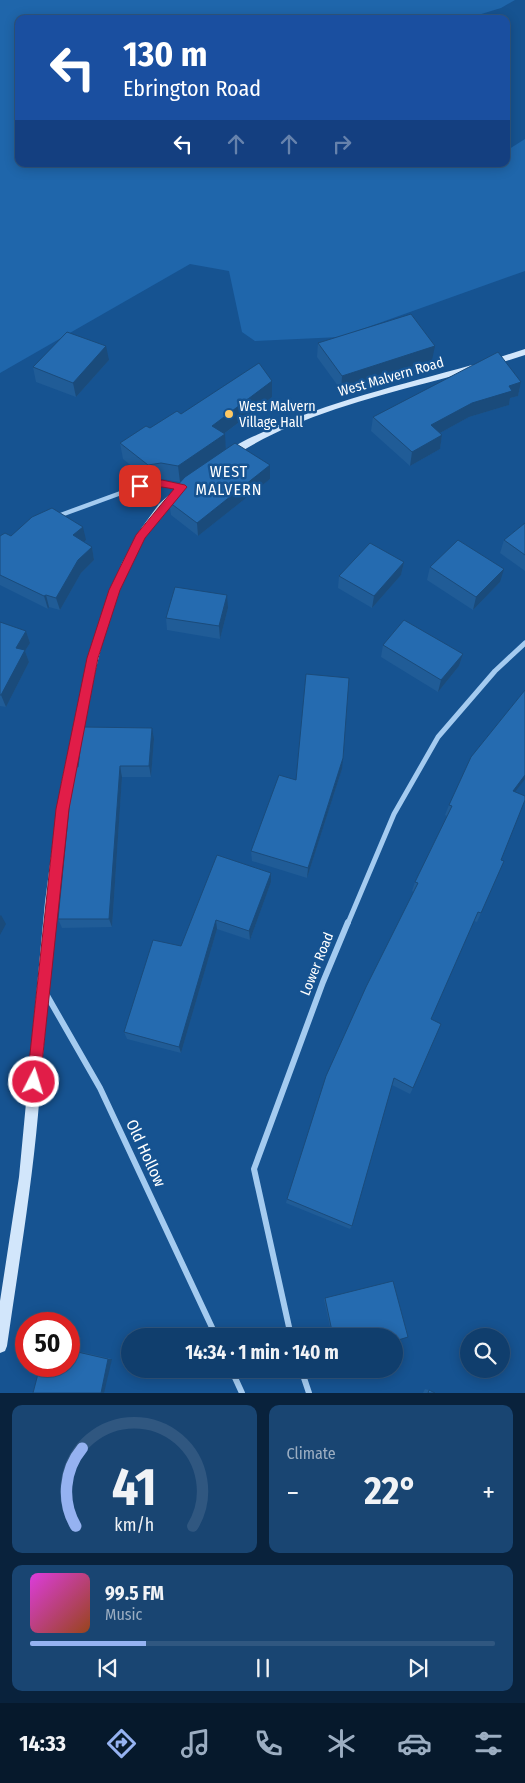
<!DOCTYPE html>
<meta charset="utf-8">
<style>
:root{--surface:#103e6d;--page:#194572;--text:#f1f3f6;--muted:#9caec2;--line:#305780;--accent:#95b2f1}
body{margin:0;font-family:"Fira Sans Condensed",sans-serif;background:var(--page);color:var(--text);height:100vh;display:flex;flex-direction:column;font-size:19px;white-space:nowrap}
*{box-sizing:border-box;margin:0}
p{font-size:16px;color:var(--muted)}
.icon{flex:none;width:28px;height:28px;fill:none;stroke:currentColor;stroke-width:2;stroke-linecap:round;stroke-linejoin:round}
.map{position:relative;height:1393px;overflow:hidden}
.side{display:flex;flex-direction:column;gap:12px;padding:12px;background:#09223c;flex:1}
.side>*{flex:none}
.banner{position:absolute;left:15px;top:15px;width:495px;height:152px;border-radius:10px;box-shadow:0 2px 12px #0003,0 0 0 1px var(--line);background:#1a4fa0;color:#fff;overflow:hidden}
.buttons{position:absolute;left:460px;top:1328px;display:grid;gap:10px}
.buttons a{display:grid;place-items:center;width:50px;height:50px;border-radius:50%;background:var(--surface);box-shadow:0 2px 12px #0003,0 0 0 1px var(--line);font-size:25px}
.speed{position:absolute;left:15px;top:1312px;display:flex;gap:10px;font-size:25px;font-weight:700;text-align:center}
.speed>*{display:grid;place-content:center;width:65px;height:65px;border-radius:50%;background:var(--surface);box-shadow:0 2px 12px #0003,0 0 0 1px var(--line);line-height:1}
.speed .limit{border:8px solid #d22;background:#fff;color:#111}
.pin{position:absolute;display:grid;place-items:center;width:42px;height:42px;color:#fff;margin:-21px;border-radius:10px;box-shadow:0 2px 8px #0006}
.me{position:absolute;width:55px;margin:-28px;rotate:5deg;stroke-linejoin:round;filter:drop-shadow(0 0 4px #0008)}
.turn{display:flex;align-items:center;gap:18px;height:105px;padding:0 25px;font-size:22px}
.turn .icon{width:65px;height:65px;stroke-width:2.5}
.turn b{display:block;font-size:35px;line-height:42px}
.lanes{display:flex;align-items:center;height:48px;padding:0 25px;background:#0003;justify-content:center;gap:25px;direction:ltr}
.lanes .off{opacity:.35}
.big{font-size:38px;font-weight:700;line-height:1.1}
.side .card{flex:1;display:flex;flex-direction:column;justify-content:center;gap:8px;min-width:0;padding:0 18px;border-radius:10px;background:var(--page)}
.side .dial{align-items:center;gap:0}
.dial svg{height:130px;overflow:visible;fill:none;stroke:var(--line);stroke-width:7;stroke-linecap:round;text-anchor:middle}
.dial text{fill:var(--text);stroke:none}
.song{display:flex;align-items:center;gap:15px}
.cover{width:60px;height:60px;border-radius:8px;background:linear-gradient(135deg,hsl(300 70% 55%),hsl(20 70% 35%))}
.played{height:5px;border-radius:2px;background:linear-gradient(90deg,var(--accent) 25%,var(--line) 25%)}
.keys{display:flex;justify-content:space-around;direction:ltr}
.heat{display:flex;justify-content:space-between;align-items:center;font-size:28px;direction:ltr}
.side .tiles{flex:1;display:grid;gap:12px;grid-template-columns:1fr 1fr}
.card:last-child{grid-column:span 2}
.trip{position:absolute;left:121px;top:1328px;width:282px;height:50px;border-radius:25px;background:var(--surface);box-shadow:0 2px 12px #0003,0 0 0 1px var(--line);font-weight:700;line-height:50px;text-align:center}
.tab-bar{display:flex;height:80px;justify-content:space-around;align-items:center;background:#06192c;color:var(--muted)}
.tab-bar .icon{width:35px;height:35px}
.tab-bar .current{color:var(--accent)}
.tab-bar b{font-size:22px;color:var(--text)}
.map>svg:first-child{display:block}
.green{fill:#1f66ab}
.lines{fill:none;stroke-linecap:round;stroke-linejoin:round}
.street-far2{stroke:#a4cbf0;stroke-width:4.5}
.street-far1{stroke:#a4cbf0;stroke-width:5}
.street{stroke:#a4cbf0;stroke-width:6}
.secondary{fill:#d2e6fb;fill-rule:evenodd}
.wall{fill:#205c97}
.shaded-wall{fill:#1a4b7b}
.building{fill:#256bb0;stroke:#1a4b7b}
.route{fill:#e11d48;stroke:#92132f}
.poi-dot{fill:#ffc964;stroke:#165391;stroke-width:2}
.labels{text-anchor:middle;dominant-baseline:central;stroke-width:5;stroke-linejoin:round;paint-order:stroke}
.street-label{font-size:14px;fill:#fff;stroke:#165391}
.poi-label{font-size:14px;fill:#fff;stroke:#165391;text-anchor:start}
.quarter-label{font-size:16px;letter-spacing:1px;fill:#fff;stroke:#165391}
.near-street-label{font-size:16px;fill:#fff;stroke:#165391}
</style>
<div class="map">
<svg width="525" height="1393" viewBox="0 0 525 1393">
<rect width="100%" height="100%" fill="#165391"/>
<polygon class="green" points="0,0 515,0 501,8 465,19 19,19 19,164 506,164 506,151 525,139 525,271 340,337 255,341 242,332 229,271 190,264 0,373"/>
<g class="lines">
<polyline class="street-far2" points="58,516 140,486 162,483 182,487"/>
<polyline class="street-far1" points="348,923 394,814 438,737 495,671 525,643"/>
<g class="street">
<polyline points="45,992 100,1088 216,1336"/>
<polyline points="291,1336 254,1169 323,982 348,922"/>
<polyline points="231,1369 242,1393"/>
<polyline points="301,1369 309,1393"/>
</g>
<g class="secondary">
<polygon points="525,349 525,355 491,366 487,363 488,361"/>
<path d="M472 365 475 366V370C413 387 350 401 291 426 271 434 252 445 233 456L230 457 226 454C233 445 250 438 261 433 329 401 401 385 472 365Z"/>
<path d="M185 482 189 485 188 487C173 502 159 516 147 534 113 586 98 656 86 716 80 746 72 777 68 808 53 910 47 1013 38 1115 31 1193 18 1269 7 1346L5 1351 0 1353V1301L19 1177 45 902 57 811 62 780 88 664 108 596 122 563 140 530 159 504 182 483Z"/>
</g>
</g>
<g class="wall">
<polygon points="318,343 432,360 341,390 317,357"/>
<polygon points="109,360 76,397 36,382 33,367"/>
<polygon points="521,382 518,396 510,398 509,405 469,417 440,433 442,435 440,449 410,466 371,431 373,417"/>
<polygon points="272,397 224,434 226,449 270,479 198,536 171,515 169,502 176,496 175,488 181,481 180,482 162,479 150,481 123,459 120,443 181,414"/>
<polygon points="525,523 525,571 500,553 504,540"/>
<polygon points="0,536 86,540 83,542 92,547 94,560 81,573 60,610 49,607 48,609 0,585"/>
<polygon points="404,562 401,575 372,608 338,588 339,576"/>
<polygon points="430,567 500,582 473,610 427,580"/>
<polygon points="228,608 220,639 167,630 166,618"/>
<polygon points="0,622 26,631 30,643 25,651 29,662 6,707 0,706"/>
<polygon points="383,645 463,654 459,666 438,692 381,657"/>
<polygon points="154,739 151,777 122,777 112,927 62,928 58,919 78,767"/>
<polygon points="342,769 307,878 252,861 251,851 296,780"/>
<polygon points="515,792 501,860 481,913 477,922 474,921 431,1019 413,1088 410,1094 392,1085 352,1226 350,1229 286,1203 287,1199 414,892 412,891 415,882 447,816 445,815 449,805"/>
<polygon points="217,855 271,882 250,940 217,929 181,1053 127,1039 124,1032 181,946"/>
<polygon points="325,1298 395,1336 332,1336 324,1299"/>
<polygon points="69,1349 112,1359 69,1366"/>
<polygon points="425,1389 429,1390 435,1393 423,1393"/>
</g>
<g class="shaded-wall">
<polygon points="106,346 109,360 76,397 73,383"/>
<polygon points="435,346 432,360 341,390 342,376"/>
<polygon points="272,381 272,397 213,442 212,426"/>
<polygon points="521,382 518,396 510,398 509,405 469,417 429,439 431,425 472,403 509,386"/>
<polygon points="225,434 226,451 180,482 178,466"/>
<polygon points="442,435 440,449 410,466 412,452"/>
<polygon points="270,465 270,479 198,536 197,523"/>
<polygon points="83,527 86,540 76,549 73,535"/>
<polygon points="92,547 94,560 81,573 60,610 56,598 78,560"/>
<polygon points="404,562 401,575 372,608 374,596"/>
<polygon points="504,569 500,582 473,610 476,597"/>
<polygon points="46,595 49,607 48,609 44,596"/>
<polygon points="227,595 228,608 220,639 219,626"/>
<polygon points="26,631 30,643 25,651 29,662 6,707 1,695 16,648"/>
<polygon points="463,654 459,666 438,692 441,680"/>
<polygon points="152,728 154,739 151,777 149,766"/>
<polygon points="343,758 342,769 307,878 308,868"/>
<polygon points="120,766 122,777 112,927 109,919"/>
<polygon points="525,775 525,779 508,801 513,791"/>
<polygon points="271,873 271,882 250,940 249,931"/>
<polygon points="1,915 6,924 0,935 0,916"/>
<polygon points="216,920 217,929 181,1053 179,1047"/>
<polygon points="108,1359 112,1359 104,1393 101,1393"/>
</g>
<g class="building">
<polygon points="411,314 435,346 342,376 318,343"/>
<polygon points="67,332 106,346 73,383 33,367"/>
<polygon points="498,352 521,382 509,386 512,391 472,403 431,425 442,435 412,452 373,417"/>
<polygon points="259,363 272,381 212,426 225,434 178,466 161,463 148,465 120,443 146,426 150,428 177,411 181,414"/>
<polygon points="235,443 270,465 197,523 169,502 181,493 175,488 185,477"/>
<polygon points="52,508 83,527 73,535 92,547 78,560 56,598 46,595 44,596 0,575 0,536 5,533 11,536 32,517"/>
<polygon points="525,523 525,555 504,540"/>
<polygon points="458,540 504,569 476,597 430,567"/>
<polygon points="370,543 404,562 374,596 339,576"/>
<polygon points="175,587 227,595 219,626 166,618"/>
<polygon points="404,620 463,654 441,680 383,645"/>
<polygon points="0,622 26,631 16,648 25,650 1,695 0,695"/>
<polygon points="306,674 349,678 343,758 308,868 251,851 279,775 296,780"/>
<polygon points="525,690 525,775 513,791 525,796 525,800 501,860 504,861 481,913 478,912 431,1019 441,1024 413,1088 394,1078 352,1226 287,1199 326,1076 366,987 418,883 415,882 452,806 449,805 471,757"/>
<polygon points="83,727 152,728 149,766 120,766 109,919 58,919 73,767 78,767"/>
<polygon points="217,855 271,873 249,931 216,920 179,1047 124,1032 153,940 181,946"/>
<polygon points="393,1281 408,1337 395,1341 395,1336 333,1336 325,1298"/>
<polygon points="69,1350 108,1359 101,1393 33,1393 40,1366 69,1366"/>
<polygon points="429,1390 435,1393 428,1393"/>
</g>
<polygon class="route" points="162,480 185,485 187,487 145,538 120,590 98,658 69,809 40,1082 38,1087 34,1089 29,1087 27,1082 56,809 87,658 109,590 136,535 174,489 162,487 140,490 135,486 140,483"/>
<circle class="poi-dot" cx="229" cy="414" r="5"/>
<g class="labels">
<g class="street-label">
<text transform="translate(391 377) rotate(-16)">West Malvern Road</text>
<text transform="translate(317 964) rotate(-68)">Lower Road</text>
</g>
<g class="poi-label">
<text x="239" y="406">West Malvern<tspan x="239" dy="16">Village Hall</tspan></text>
</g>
<g class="quarter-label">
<text x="229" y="471">WEST<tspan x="229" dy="18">MALVERN</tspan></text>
</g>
<g class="near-street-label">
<text transform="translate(146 1153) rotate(65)">Old Hollow</text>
</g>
</g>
</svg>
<div class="buttons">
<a><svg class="icon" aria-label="search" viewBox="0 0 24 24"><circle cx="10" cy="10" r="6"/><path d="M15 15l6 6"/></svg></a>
</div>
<div class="speed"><div class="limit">50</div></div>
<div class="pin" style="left:140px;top:486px;background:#d93025"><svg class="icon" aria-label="arrive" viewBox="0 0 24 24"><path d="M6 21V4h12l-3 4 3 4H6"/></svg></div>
<svg class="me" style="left:34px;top:1082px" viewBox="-20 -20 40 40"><circle r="17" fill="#e11d48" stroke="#fff" stroke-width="3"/><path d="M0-11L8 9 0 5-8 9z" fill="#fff"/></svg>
<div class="trip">14:34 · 1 min · 140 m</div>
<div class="banner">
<div class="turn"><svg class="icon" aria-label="left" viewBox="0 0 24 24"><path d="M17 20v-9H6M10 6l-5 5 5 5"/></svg><div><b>130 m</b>Ebrington Road</div></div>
<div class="lanes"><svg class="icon" aria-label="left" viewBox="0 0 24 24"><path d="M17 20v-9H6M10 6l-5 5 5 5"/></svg><svg class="icon off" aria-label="ahead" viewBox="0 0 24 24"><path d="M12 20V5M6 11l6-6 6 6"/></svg><svg class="icon off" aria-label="ahead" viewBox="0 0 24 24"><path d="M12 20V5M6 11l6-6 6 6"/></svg><svg class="icon off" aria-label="right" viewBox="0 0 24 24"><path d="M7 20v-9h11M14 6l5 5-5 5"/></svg></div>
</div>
</div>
<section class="side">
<div class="tiles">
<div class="card dial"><svg viewBox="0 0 100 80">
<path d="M14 69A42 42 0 1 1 86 69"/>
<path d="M14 69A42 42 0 0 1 18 21" stroke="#95b2f1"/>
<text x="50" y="56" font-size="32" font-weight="700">41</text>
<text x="50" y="72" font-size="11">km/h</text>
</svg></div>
<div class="card"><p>Climate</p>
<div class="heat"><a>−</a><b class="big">22°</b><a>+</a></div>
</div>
<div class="card">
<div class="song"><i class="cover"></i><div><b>99.5 FM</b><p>Music</p></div></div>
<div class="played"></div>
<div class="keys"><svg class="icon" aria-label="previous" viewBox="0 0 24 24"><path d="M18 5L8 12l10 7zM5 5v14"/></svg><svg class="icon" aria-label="pause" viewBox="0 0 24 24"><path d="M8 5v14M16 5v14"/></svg><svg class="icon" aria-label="next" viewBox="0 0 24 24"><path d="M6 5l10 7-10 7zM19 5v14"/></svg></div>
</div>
</div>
</section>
<nav class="tab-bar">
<b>14:33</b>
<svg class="icon current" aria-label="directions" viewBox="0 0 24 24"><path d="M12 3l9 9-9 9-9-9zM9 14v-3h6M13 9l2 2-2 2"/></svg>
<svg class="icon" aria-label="music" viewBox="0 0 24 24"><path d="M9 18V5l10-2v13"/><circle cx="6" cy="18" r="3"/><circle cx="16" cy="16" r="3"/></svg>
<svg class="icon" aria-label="phone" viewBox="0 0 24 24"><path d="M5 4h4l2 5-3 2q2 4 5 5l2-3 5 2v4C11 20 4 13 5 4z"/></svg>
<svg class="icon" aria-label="climate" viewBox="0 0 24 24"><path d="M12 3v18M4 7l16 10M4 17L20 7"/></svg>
<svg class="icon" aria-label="car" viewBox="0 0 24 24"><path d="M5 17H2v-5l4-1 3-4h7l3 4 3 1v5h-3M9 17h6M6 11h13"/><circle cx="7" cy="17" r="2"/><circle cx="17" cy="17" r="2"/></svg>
<svg class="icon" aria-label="filters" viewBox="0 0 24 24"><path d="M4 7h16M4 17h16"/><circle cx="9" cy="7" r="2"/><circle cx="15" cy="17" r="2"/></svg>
</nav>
